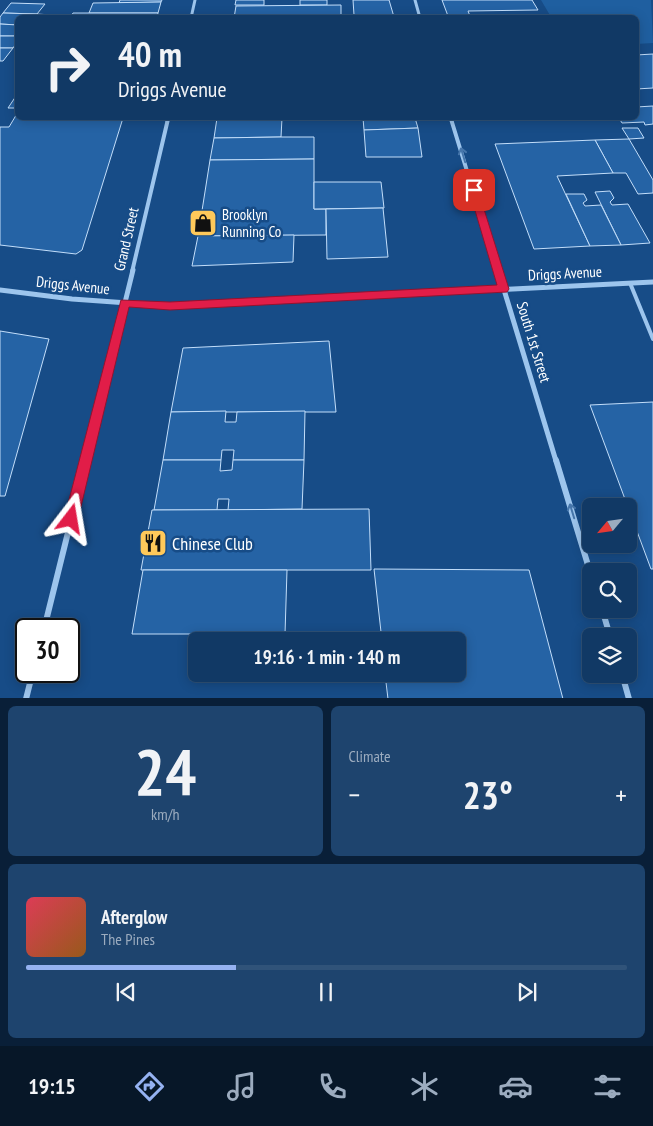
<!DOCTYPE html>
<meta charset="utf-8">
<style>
:root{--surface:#113965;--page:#1e446e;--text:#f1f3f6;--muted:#9cacbf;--line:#305379;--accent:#95b2f1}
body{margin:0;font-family:"PT Sans Narrow",sans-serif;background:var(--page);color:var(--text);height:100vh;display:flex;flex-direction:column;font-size:19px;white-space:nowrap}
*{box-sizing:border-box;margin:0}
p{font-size:16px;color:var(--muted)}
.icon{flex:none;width:28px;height:28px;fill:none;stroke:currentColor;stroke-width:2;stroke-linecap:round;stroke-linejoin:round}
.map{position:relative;height:698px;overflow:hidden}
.drawer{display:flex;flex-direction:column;gap:8px;padding:8px;background:#091f38;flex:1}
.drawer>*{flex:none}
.banner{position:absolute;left:15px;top:15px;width:624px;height:105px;border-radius:8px;box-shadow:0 2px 12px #0003,0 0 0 1px var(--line);background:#113965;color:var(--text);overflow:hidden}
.needle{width:32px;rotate:241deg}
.buttons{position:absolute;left:582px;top:498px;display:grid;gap:10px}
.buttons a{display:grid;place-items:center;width:55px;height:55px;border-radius:8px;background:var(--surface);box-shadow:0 2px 12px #0003,0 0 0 1px var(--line);font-size:25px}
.speed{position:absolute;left:15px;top:618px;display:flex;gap:10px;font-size:25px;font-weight:700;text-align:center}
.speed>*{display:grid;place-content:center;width:65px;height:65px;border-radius:50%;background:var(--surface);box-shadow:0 2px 12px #0003,0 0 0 1px var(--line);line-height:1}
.speed .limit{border:2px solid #111;border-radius:8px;background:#fff;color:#111}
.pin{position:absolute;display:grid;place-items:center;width:42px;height:42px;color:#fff;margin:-21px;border-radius:10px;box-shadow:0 2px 8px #0006}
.me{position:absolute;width:55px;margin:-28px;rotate:14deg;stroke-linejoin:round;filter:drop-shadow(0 0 4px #0008)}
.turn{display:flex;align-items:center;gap:18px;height:105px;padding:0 20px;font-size:22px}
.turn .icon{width:65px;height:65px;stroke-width:2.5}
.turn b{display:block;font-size:35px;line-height:42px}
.big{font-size:38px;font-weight:700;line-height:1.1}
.drawer .card{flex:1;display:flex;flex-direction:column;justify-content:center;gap:8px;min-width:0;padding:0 18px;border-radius:8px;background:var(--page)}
.drawer .dial{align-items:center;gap:0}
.dial b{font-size:65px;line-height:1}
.song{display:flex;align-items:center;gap:15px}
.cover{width:60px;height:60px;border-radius:8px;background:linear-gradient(135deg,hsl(350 70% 55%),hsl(30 70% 35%))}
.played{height:5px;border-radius:2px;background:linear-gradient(90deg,var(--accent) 35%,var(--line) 35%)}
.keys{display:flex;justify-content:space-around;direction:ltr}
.heat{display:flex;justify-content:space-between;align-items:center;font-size:28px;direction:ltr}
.drawer .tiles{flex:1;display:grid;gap:8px;grid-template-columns:1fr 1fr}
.card:last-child{grid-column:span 2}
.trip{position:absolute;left:188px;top:632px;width:278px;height:50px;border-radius:8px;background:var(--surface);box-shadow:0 2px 12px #0003,0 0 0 1px var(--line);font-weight:700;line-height:50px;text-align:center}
.dock{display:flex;height:80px;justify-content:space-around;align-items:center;background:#071728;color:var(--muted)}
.dock .icon{width:35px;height:35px}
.dock .selected{color:var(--accent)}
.dock b{font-size:22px;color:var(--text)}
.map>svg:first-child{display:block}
.green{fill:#1f5fa0}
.building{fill:#2563a5;stroke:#c3defa}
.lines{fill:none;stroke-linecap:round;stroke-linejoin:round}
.lane{stroke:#9dc5ed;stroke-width:4}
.street-far3{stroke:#9dc5ed;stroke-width:3}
.street-far2{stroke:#9dc5ed;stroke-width:4}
.street-far1{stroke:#9dc5ed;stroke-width:5}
.street{stroke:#9dc5ed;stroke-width:6}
.oneway{stroke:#4676ab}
.route{fill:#e11d48;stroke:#92132f}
.labels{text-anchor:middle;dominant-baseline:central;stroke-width:5;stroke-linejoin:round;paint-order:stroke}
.poi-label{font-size:15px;fill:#fff;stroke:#174c87;text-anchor:start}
.street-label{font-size:15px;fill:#fff;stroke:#174c87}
.near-poi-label{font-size:18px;fill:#fff;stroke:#174c87;text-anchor:start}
</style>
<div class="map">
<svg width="653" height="699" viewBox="0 0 653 699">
<rect width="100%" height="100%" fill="#174c87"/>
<polygon class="green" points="541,0 651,0 653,43 636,44 636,18 551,17"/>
<g class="building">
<polygon points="120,0 162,0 161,2 119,3"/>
<polygon points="236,0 264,0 264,5 235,5"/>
<rect x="300" y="0" width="27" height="5"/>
<polygon points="353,0 389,0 394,17 354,15"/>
<polygon points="442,0 532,0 538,10 468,11 470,16 448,16"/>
<polygon points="161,2 158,13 89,13 93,3"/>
<polygon points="11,3 45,4 37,14 3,13"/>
<polygon points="341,5 341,18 234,18 236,6"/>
<polygon points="3,13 37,14 51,15 49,18 18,18 18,25 0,24 0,17"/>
<polygon points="73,13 158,13 157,18 70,18"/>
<polygon points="0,24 18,25 18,36 0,36"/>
<polygon points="0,36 18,36 18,41 13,48 0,48"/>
<polygon points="0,48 13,48 3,61 0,61"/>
<polygon points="653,54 653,88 636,89 636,55"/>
<polygon points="18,93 18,108 8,108"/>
<polygon points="653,106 653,124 645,125 644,122 622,123 619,118 636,118 636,107"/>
<polygon points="18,112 18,118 123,118 82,250 76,254 0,245 0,127 9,127"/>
<polygon points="217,118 282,118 281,137 214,138"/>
<polygon points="363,118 415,118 418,128 364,130"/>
<polygon points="418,128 422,157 366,157 364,130"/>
<polygon points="622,128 638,128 644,138 629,139"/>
<polygon points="281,137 314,137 314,159 210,160 214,138"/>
<polygon points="629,139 653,180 653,193 638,194 626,173 613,173 595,140"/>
<polygon points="595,140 613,173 557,176 590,246 534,249 495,144"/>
<polygon points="314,159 314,209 326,209 326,235 198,236 210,160"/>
<polygon points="314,182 381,182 384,208 314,209"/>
<polygon points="610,191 614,198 610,202 612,205 628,204 650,243 621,245 595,192"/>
<polygon points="566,194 584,194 587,200 583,203 585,206 601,205 621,245 590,246"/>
<polygon points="383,208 388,257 327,259 326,209"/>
<polygon points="294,235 293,262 192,266 198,236"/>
<polygon points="0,331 49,339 5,496 0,496"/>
<polygon points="329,341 336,412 171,412 183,348"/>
<polygon points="653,402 653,569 651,569 590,405"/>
<polygon points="226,411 225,422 236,422 237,412 305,411 304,460 233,460 234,450 222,450 221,460 163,460 171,412"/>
<polygon points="163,460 221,460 220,471 232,470 233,460 304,460 302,509 228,510 229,499 218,499 217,510 154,510"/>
<polygon points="369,509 371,570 141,570 152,510"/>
<polygon points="374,569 529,570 563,699 388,699 385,674 456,674 456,641 382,641"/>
<polygon points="143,570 287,570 285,634 132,634"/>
</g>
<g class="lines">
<polyline class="lane" points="630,283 653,339"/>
<g class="street-far3">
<polyline points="415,0 420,18"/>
<polyline points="191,18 195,0"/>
<polyline points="451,118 452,121"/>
<polyline points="167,121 168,118"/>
</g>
<g class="street-far2">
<polyline points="451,119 498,272"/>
<polyline points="132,272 168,119"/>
</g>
<g class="street-far1">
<polyline points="498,270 556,461"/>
<polyline points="0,290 72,299 170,306 653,282"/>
<polyline points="86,461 133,270"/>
</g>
<g class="street">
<polyline points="556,460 591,575"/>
<polyline points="602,609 610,636"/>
<polyline points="44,629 86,460"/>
<polyline points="622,674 629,699"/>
<polyline points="26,699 33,671"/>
</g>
</g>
<defs><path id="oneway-shaft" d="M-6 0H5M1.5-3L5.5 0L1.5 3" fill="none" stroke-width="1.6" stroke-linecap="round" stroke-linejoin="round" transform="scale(1.25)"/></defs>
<g class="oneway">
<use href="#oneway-shaft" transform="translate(463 155) rotate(-107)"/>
<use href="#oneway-shaft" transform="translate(572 511) rotate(-107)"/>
</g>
<polygon class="route" points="474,186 478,190 509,289 507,292 170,310 129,307 78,519 76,524 71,526 66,524 64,519 121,300 170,302 497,285 469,190"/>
<defs>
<symbol id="shop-square" viewBox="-11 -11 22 22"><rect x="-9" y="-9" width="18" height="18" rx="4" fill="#ffc95a" stroke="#174c87"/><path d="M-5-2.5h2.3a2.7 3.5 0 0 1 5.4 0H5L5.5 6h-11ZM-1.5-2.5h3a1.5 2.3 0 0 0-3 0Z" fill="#111"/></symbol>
<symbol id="restaurant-square" viewBox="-11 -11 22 22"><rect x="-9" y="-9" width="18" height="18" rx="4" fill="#ffc95a" stroke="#174c87"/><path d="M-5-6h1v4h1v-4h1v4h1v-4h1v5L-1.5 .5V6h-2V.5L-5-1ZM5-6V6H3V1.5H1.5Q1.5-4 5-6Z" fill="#111"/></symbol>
</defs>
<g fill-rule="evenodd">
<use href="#shop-square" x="187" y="207" width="32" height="32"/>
<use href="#restaurant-square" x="137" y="527" width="32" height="32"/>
</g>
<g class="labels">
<g class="poi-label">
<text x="222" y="214">Brooklyn<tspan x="222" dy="17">Running Co</tspan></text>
</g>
<g class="street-label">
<text transform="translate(126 239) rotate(-77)">Grand Street</text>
<text transform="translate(565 273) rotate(-3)">Driggs Avenue</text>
<text transform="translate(73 285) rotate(6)">Driggs Avenue</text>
<text transform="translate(534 342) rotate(73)">South 1st Street</text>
</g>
<g class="near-poi-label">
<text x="172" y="543">Chinese Club</text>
</g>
</g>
</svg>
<div class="buttons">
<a><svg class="needle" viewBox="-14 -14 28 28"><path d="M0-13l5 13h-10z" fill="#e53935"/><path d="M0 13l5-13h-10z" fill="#9cacbf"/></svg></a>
<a><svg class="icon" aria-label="search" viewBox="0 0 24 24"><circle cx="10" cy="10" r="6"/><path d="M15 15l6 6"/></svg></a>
<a><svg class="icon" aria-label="layers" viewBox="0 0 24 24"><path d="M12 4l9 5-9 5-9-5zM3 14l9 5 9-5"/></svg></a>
</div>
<div class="speed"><div class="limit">30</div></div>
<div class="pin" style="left:474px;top:190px;background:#d93025"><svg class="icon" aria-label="arrive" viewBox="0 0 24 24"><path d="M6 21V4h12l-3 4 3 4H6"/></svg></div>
<svg class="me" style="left:71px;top:519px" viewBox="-20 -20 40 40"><path d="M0-17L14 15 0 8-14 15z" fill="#e11d48" stroke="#fff" stroke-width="4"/></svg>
<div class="trip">19:16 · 1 min · 140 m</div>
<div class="banner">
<div class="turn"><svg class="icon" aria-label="right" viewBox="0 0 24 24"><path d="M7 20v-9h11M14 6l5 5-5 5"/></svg><div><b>40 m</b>Driggs Avenue</div></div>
</div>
</div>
<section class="drawer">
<div class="tiles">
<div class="card dial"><b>24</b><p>km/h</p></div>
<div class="card"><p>Climate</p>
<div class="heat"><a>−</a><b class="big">23°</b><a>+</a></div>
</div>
<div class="card">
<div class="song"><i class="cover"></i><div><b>Afterglow</b><p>The Pines</p></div></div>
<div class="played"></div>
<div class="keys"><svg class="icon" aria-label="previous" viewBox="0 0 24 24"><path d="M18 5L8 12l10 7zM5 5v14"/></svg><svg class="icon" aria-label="pause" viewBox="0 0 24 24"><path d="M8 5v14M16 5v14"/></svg><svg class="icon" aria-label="next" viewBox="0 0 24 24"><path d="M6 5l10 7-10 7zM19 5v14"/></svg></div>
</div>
</div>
</section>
<nav class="dock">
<b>19:15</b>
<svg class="icon selected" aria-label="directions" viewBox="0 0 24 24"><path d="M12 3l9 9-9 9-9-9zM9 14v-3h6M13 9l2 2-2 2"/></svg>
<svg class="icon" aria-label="music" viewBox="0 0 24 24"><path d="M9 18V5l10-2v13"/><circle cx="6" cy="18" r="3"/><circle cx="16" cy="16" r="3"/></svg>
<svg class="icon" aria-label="phone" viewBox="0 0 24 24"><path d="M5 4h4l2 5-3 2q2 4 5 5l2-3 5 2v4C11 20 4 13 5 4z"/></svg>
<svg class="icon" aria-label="climate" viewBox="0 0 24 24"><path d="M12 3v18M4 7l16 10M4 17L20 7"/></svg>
<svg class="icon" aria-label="car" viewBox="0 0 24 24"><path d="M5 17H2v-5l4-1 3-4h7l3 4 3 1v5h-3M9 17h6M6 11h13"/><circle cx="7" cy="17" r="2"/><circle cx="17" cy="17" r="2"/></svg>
<svg class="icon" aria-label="filters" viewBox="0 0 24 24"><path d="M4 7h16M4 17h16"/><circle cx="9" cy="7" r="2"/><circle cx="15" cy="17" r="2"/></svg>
</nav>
